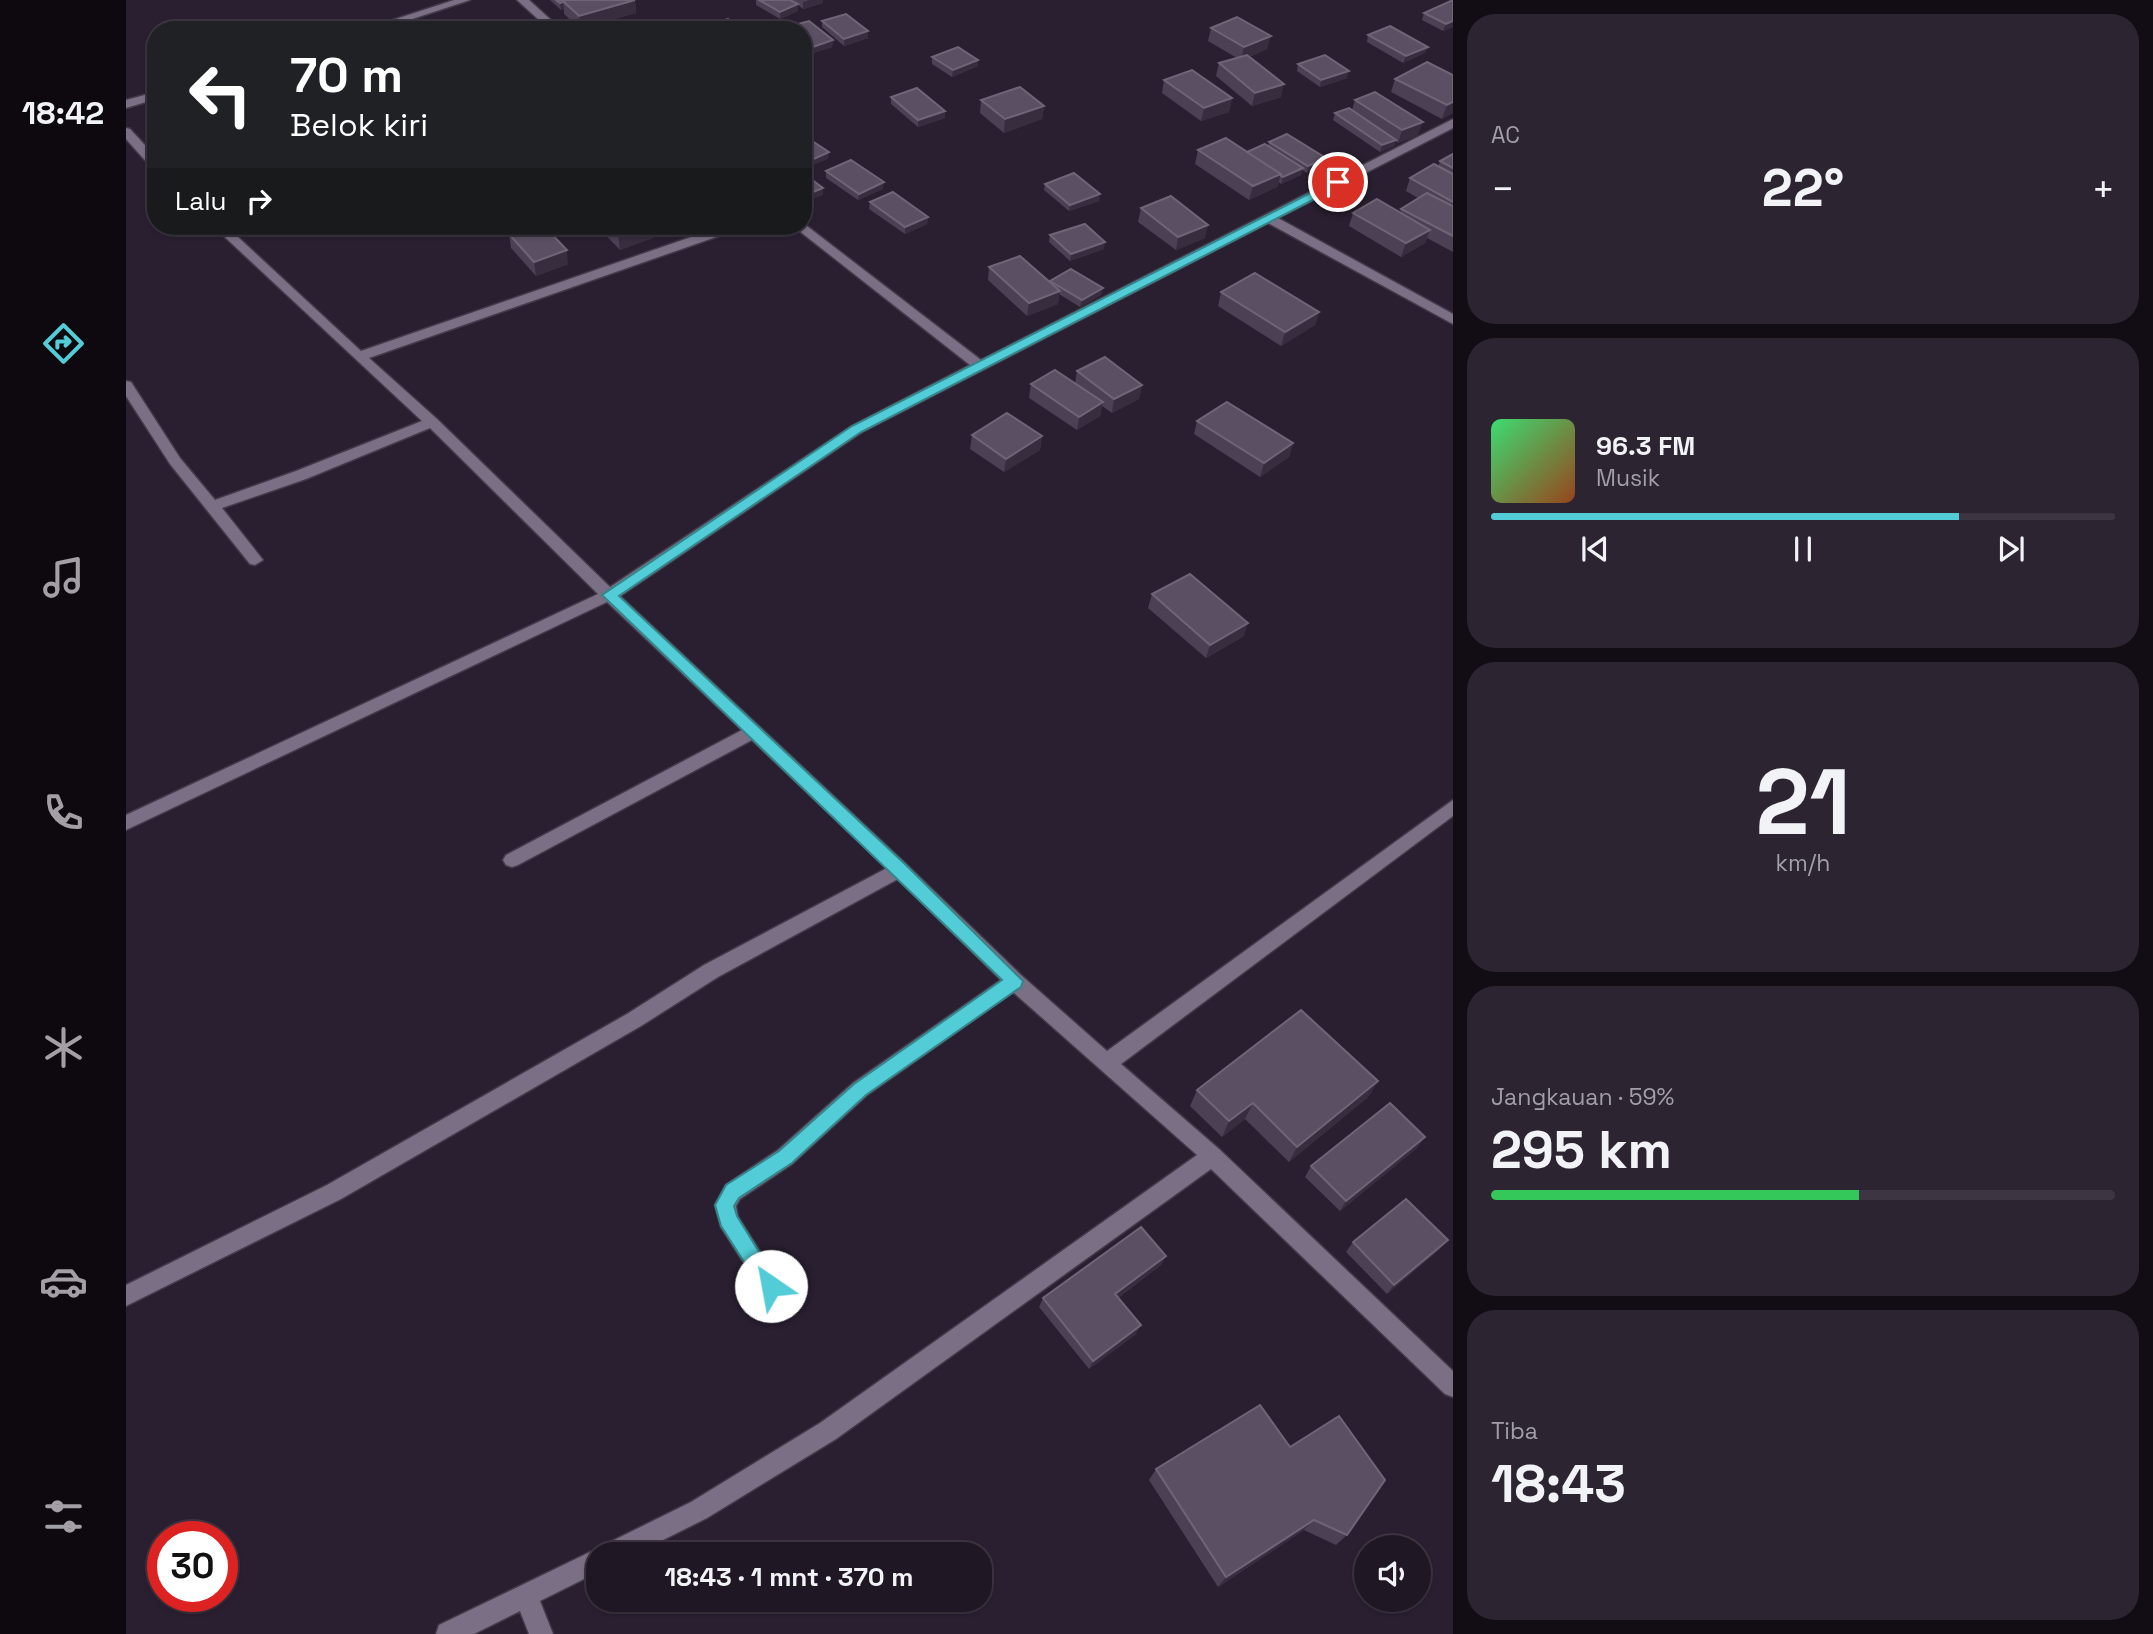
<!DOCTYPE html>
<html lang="id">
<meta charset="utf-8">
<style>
:root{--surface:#201725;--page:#2d2432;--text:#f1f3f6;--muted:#a29fa7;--line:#3d3642;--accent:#52ccd6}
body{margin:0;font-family:"Space Grotesk",sans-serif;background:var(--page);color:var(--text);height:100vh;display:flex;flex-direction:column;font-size:26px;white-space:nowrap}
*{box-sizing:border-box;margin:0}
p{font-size:23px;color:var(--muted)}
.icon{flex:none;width:38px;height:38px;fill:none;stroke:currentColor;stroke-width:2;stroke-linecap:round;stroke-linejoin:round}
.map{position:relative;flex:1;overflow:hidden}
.details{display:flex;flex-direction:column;gap:14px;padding:14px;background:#120d14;width:700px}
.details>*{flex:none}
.top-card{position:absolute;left:21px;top:21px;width:665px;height:214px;border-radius:28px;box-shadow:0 2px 5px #0004,0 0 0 2px var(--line);background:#202124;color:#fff;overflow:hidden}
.tools{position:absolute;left:1228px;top:1535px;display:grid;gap:14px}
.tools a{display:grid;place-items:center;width:77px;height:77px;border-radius:50%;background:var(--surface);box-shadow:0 2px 5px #0004,0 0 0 2px var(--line);font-size:35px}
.speed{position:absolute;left:21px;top:1521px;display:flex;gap:14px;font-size:35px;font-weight:700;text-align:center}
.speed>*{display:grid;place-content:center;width:91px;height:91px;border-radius:50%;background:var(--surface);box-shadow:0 2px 5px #0004,0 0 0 2px var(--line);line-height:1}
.speed .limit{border:10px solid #d22;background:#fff;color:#111}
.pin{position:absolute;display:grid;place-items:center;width:60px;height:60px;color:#fff;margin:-30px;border:4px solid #fff;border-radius:50%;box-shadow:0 2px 7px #0007}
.me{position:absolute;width:77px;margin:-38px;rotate:327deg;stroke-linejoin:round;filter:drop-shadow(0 0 5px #0008)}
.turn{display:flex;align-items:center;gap:24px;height:147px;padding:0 28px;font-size:32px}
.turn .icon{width:91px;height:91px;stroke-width:2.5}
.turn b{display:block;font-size:49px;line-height:60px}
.then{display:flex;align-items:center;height:66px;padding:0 28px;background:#0003;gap:14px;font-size:26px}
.big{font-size:52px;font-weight:600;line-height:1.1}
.details .card{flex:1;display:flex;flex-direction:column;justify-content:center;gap:10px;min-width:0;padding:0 24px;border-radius:28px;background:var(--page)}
.details .dial{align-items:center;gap:0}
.dial b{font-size:91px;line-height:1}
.song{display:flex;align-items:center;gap:21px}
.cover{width:84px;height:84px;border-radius:10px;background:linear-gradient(135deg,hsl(140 70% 55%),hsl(20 70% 35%))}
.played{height:7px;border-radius:4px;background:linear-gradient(90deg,var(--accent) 75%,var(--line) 75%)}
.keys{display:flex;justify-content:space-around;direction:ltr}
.heat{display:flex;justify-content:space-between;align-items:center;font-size:38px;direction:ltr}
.charge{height:10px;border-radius:5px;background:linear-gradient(90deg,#34c759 59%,var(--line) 0)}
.trip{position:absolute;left:460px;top:1542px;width:406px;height:70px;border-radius:28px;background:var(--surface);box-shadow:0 2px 5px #0004,0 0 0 2px var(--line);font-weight:600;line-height:70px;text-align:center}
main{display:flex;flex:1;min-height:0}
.tabs{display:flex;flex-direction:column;width:126px;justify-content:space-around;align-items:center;background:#0d090f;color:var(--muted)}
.tabs .icon{width:49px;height:49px}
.tabs .current{color:var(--accent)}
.tabs b{font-size:32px;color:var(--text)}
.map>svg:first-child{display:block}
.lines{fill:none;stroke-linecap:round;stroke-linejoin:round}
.minor-casing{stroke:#423a49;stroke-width:3}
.minor{fill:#7b6f85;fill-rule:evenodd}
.wall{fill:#4c4054}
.shaded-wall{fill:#382c3f}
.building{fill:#5b5063;stroke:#6f6576;stroke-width:2}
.route{fill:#52ccd6;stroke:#35858b;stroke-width:2}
</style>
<main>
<nav class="tabs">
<b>18:42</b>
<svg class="icon current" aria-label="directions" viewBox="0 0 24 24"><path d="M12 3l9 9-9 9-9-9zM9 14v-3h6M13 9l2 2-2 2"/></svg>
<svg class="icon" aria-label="music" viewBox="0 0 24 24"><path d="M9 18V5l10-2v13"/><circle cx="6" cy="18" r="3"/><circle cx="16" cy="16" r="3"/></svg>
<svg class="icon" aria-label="phone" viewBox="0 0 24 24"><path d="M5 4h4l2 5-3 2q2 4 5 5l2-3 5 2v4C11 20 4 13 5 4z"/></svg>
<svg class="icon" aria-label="climate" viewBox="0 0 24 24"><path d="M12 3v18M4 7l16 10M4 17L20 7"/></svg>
<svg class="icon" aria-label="car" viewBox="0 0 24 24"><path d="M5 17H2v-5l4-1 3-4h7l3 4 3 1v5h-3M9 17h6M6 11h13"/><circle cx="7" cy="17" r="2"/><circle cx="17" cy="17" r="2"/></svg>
<svg class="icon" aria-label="filters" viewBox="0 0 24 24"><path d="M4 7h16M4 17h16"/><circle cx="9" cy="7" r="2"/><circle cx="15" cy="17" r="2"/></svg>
</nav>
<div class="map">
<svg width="1327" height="1634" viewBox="0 0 1327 1634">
<rect width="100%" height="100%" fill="#2a1f31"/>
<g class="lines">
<defs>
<g id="minor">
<polygon points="328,0 344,0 253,30 236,30"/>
<polygon points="391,0 403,0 436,30 424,30"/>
<polygon points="30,92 30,99 0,108 0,100"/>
<polygon points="1327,119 1327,128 1152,218 1327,314 1327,324 1142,223 736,432 494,596 780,864 895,975 981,1051 1327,800 1327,816 995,1064 1093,1149 1327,1371 1327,1397 1319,1394 1085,1169 710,1439 581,1518 509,1554 472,1554 472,1572 414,1601 427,1634 403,1634 394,1611 348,1634 310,1634 313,1625 464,1552 474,1549 476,1546 565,1502 694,1423 1071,1155 887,992 741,1095 666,1164 614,1199 610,1206 612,1217 656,1286 653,1293 645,1296 637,1293 595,1227 589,1205 600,1185 652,1150 727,1083 875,980 772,879 592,977 515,1026 215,1199 0,1306 0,1285 201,1185 501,1014 578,965 761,868 626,740 392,865 386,867 380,865 377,860 380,855 616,730 481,602 0,830 0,815 472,594 304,428 180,479 96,508 137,560 129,565 124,564 44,464 0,396 0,381 5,382 54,458 89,500 170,471 296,421 87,226 100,226 235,351 597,226 615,226 613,229 243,358 311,419 484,587 726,426 844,365 667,226 677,226 677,223 855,360"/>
<polygon points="0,128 4,129 30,157 30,169 26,168 0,139"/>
</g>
</defs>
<use href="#minor" class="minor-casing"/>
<use href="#minor" class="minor"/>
</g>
<g class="wall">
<polygon points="424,0 509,0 510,13 454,29 438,14 438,9 435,10"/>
<polygon points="630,0 664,0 672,11 654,19 630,5"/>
<polygon points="666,0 697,0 697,3 677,9"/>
<polygon points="1327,0 1327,27 1317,31 1296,20 1298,13"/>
<polygon points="683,21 707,40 706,47 681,55 677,52 677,30 657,30 657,28"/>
<polygon points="696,21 742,31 742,38 718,46 696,27"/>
<polygon points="587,23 614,30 587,30"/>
<polygon points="1085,28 1141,49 1123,57 1155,97 1126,106 1090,76 1093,63 1111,58 1082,41"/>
<polygon points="1242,35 1299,53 1277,63 1241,42"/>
<polygon points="806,57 852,66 826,77 806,64"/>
<polygon points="1172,64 1221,78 1194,87 1171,71"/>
<polygon points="1327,75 1327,113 1316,119 1265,92 1269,79"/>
<polygon points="1038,80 1106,98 1103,112 1075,121 1036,93"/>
<polygon points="765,97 819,118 792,127 765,104"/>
<polygon points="855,100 918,106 916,119 878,133 854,113"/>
<polygon points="1229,100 1292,135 1272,143 1270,141 1268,146 1254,152 1207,120 1209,113 1226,110"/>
<polygon points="1143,142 1199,164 1181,173 1176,170 1175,175 1155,184 1153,182 1151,187 1123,200 1069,164 1072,150 1121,152 1142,146"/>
<polygon points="1327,154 1327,252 1301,238 1299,243 1275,257 1223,226 1227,213 1274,213 1275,209 1292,198 1280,191 1284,178 1312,167 1314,161"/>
<polygon points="700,171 757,189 732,200 700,178"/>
<polygon points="919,184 973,201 943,211 918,190"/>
<polygon points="744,202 802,217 801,224 779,234 743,209"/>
<polygon points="1015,208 1079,238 1050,250 1012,222"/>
<polygon points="471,226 540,226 540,233 494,250"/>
<polygon points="383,234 442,264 410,276 385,248"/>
<polygon points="924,235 978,249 944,261 923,242"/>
<polygon points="863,267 924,282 977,288 975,295 954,307 933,294 932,304 901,316 862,280"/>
<polygon points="1095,292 1193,312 1189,325 1155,346 1092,306"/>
<polygon points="951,371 1016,385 1013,399 986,413 976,406 974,416 951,430 903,398 905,384 949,383"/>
<polygon points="1071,421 1167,443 1163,457 1134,477 1068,434"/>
<polygon points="846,435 916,436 914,450 878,472 844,449"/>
<polygon points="1026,594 1118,636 1080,658 1022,608"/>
<polygon points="1252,1081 1242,1097 1163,1162 1119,1119 1096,1137 1064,1106 1071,1090"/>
<polygon points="1292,1147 1214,1211 1179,1177 1185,1166"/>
<polygon points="1227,1242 1314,1249 1261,1294 1220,1252"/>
<polygon points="1040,1256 1035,1265 992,1298 1010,1334 963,1369 913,1307 917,1298"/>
<polygon points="1134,1405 1221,1535 1210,1545 1178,1530 1092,1587 1023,1480 1030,1469"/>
</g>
<g class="shaded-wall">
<polygon points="509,0 510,13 454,29 453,16"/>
<polygon points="684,0 697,0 697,3 677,9 677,2"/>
<polygon points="434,3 437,3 438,9 435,10"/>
<polygon points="672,4 672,11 654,19 654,12"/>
<polygon points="1327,21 1327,27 1317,31 1320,24"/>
<polygon points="742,31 742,38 718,46 718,39"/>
<polygon points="1145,36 1141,49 1115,60 1118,47"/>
<polygon points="707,40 706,47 681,55 681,49"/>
<polygon points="1302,47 1299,53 1277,63 1280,56"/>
<polygon points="852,60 852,66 826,77 827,70"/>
<polygon points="1223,71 1221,78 1194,87 1195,80"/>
<polygon points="1158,84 1155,97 1126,106 1129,93"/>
<polygon points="1106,98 1103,112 1075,121 1078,108"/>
<polygon points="1327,102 1327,113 1316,119 1321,105"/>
<polygon points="681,104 681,110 677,112 677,105"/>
<polygon points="918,106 916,119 878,133 879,119"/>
<polygon points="819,111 819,118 792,127 792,120"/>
<polygon points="1297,122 1292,135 1272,143 1276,130"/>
<polygon points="1270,140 1268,146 1254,152 1256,145"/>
<polygon points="703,152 702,159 678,169 679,163"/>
<polygon points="1200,158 1199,164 1181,173 1182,166"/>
<polygon points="1177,168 1175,175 1155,184 1157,177"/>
<polygon points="1155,174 1151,187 1123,200 1127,186"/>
<polygon points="758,182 757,189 732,200 733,194"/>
<polygon points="697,188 697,195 677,203 677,196"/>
<polygon points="974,194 973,201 943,211 944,205"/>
<polygon points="802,217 801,224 779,234 779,227"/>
<polygon points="1082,225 1079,238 1050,250 1052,237"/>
<polygon points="521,226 540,226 540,233 494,250 492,236"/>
<polygon points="1304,230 1299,243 1275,257 1280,243"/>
<polygon points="979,242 978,249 944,261 945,254"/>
<polygon points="441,250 442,264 410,276 408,262"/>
<polygon points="977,288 975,295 954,307 956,300"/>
<polygon points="934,291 932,304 901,316 903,303"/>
<polygon points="1193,312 1189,325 1155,346 1159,332"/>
<polygon points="1016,385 1013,399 986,413 988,399"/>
<polygon points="977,402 974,416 951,430 953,417"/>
<polygon points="916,436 914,450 878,472 880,459"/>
<polygon points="1167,443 1163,457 1134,477 1138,463"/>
<polygon points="1122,623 1118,636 1080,658 1084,645"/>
<polygon points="1252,1081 1242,1097 1163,1162 1171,1147"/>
<polygon points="1127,1103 1119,1119 1096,1137 1103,1121"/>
<polygon points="1299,1137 1292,1147 1214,1211 1220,1201"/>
<polygon points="1322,1240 1314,1249 1261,1294 1268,1285"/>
<polygon points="1040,1256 1035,1265 985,1303 989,1294"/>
<polygon points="1015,1325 1010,1334 963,1369 967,1361"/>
<polygon points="1188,1520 1178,1530 1092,1587 1100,1577"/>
</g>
<g class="building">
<polygon points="430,0 442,0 434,3"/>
<polygon points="442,0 509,0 453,16 437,1"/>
<polygon points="633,0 664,0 672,4 654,12"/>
<polygon points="1327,0 1327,21 1320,24 1298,13"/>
<polygon points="720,14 742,31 718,39 696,21"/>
<polygon points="1111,17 1145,36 1118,47 1085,28"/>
<polygon points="602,19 614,30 594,30 587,23"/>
<polygon points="513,21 522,30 486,29"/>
<polygon points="683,21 707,40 681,49 677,45 677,30 659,30 657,28"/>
<polygon points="1264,26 1302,47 1280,56 1242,35"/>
<polygon points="832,47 852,60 827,70 806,57"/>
<polygon points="1121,55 1158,84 1129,93 1093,63"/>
<polygon points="1199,55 1223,71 1195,80 1172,64"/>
<polygon points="1301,62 1327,75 1327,102 1321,105 1269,79"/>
<polygon points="1066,70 1106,98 1078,108 1038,80"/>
<polygon points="894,87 918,106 879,119 855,100"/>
<polygon points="791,88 819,111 792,120 765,97"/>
<polygon points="1249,92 1297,122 1276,130 1229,100"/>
<polygon points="1223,108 1270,140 1256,145 1209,113"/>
<polygon points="1161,134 1200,158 1182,166 1143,142"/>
<polygon points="677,135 703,152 679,163 677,162"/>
<polygon points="1100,138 1155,174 1127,186 1072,150"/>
<polygon points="1139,144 1177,168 1157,177 1155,176 1155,174 1121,152"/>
<polygon points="1327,154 1327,168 1314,161"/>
<polygon points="725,160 758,182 733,194 700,171"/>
<polygon points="1308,164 1327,174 1327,202 1284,178"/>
<polygon points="677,173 697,188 677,196"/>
<polygon points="948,173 974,194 944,205 919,184"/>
<polygon points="767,192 802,217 779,227 744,202"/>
<polygon points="1301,193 1327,206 1327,236 1275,209"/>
<polygon points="1045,196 1082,225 1052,237 1015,208"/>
<polygon points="1251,199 1304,230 1280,243 1227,213"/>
<polygon points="959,224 979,242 945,254 924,235"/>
<polygon points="407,226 418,226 441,250 408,262 383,234"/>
<polygon points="482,226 521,226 492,236"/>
<polygon points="894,256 934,291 903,303 863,267"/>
<polygon points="945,269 977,288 956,300 924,281"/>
<polygon points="1129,273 1193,312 1159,332 1095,292"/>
<polygon points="979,357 1016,385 988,399 951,371"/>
<polygon points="929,370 977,402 953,417 905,384"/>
<polygon points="1101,402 1167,443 1138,463 1071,421"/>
<polygon points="881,413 916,436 880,459 846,435"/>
<polygon points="1064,574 1122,623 1084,645 1026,594"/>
<polygon points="1175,1010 1252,1081 1171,1147 1127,1103 1103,1121 1071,1090"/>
<polygon points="1264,1103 1299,1137 1220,1201 1185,1166"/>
<polygon points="1280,1199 1322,1240 1268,1285 1227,1242"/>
<polygon points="1015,1227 1040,1256 989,1294 1015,1325 967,1361 917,1298"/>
<polygon points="1134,1405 1164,1447 1213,1416 1259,1480 1221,1535 1188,1520 1100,1577 1030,1469"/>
</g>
<polygon class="route" points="1212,179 1217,182 1216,185 735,432 493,596 780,865 897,981 895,987 740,1095 666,1163 613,1198 608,1206 611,1216 654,1286 652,1293 645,1295 638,1293 595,1226 589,1205 600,1185 653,1151 728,1084 876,980 476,595 726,426"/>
</svg>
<div class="tools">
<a><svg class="icon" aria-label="sound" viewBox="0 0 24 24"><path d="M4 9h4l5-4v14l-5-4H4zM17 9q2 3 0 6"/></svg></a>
</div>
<div class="speed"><div class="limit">30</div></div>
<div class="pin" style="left:1212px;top:182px;background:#d93025"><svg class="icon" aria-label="arrive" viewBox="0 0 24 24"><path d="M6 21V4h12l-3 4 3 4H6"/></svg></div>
<svg class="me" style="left:645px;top:1286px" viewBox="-20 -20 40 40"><circle r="19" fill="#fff"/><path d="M0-13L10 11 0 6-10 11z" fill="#52ccd6"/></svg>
<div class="trip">18:43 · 1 mnt · 370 m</div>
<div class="top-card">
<div class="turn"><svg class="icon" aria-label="left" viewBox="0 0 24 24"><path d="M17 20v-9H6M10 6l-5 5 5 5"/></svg><div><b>70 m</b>Belok kiri</div></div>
<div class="then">Lalu<svg class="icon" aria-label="right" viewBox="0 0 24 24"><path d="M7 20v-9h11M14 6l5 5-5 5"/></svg></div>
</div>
</div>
<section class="details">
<div class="card"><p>AC</p>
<div class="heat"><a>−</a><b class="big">22°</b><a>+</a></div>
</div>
<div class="card">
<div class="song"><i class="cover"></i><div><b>96.3 FM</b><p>Musik</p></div></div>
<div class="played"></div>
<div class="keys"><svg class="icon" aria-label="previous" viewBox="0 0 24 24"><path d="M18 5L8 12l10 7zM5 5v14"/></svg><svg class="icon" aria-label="pause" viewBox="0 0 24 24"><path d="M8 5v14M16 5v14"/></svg><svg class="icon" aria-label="next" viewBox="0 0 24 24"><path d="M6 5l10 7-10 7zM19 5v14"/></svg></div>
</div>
<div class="card dial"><b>21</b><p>km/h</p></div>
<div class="card"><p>Jangkauan · 59%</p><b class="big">295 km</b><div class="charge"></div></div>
<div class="card"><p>Tiba</p><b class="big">18:43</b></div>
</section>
</main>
